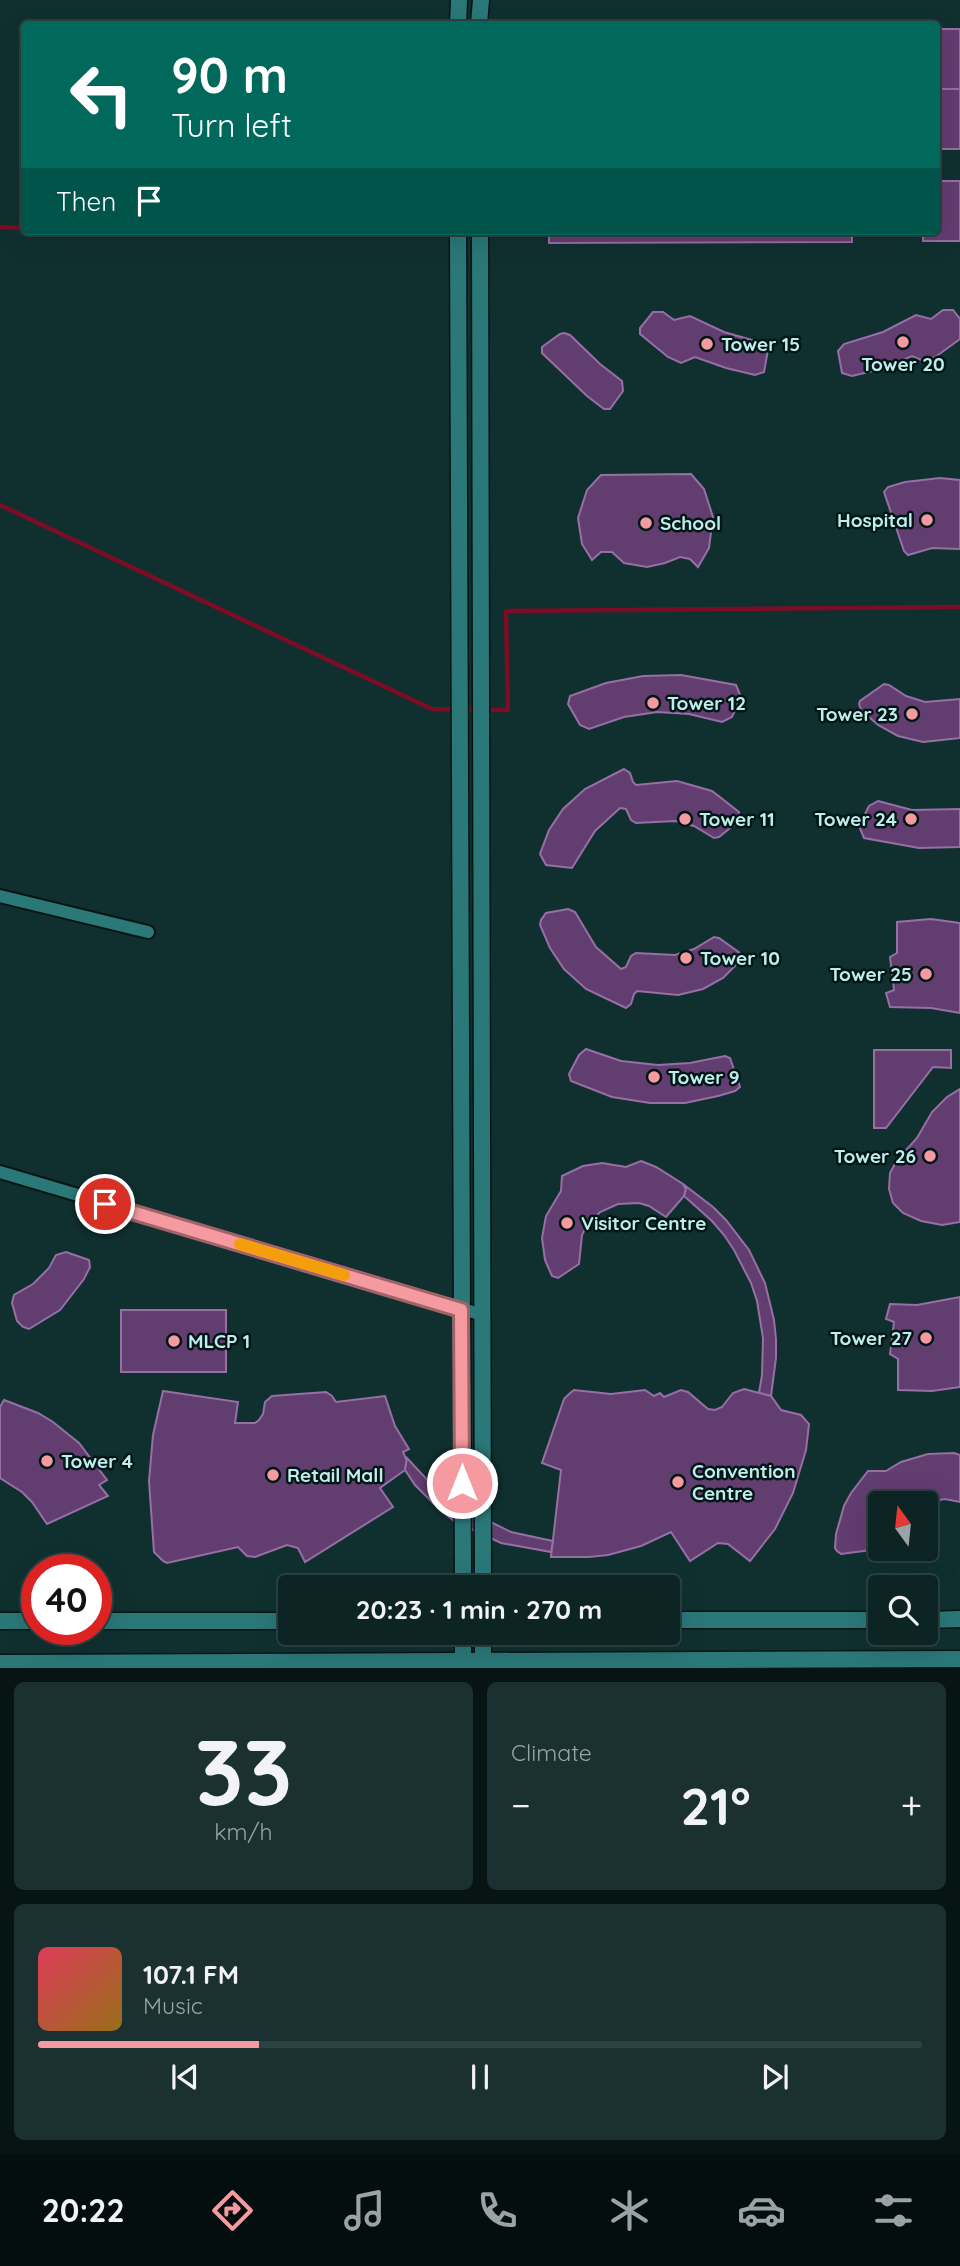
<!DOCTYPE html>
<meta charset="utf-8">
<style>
:root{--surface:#0c2424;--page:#1a3031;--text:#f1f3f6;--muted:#9aa4a6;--line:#2c4141;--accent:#f49aa0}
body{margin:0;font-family:Quicksand,sans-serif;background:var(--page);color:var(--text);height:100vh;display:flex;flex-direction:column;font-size:26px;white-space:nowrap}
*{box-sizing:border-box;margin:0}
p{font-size:23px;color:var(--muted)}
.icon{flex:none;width:38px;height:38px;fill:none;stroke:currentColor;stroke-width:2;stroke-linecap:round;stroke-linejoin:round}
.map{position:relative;height:1668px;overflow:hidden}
.sheet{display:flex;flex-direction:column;gap:14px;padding:14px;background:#071414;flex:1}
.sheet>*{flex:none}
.hud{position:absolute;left:21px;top:21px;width:919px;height:214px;border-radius:7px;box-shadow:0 7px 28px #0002,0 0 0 2px var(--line);background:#00695c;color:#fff;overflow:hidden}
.needle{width:46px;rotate:345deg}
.controls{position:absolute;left:868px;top:1491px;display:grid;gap:14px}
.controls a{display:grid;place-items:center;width:70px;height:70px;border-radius:7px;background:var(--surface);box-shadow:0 7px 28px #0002,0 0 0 2px var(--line);font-size:35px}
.speed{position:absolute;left:21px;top:1554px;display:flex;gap:14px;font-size:35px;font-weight:700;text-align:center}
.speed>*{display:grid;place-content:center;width:91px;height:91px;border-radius:50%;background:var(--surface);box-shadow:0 7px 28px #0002,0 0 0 2px var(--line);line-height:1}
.speed .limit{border:10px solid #d22;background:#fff;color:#111}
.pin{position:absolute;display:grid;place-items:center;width:60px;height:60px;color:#fff;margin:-30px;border:4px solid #fff;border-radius:50%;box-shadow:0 2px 7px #0007}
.me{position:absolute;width:77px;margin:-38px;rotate:0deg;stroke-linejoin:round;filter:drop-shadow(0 0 5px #0008)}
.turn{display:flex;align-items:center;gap:24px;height:147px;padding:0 35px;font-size:32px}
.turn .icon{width:91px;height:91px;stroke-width:2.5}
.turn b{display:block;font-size:49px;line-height:60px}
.then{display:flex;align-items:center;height:66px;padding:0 35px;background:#0003;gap:14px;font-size:26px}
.big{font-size:52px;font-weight:700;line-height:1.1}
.sheet .tile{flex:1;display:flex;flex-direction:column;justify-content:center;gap:10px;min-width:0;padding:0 24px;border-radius:10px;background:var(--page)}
.sheet .dial{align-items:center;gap:0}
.dial b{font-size:91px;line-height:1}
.song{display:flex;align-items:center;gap:21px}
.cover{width:84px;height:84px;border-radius:10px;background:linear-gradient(135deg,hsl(350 70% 55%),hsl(40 70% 35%))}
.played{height:7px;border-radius:4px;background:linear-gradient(90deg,var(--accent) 25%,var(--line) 25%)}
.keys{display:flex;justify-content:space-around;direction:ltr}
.heat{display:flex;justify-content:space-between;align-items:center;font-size:38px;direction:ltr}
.sheet .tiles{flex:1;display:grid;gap:14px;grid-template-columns:1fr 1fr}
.tile:last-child{grid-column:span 2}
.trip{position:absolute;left:278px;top:1575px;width:402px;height:70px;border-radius:7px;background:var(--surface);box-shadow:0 7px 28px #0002,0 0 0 2px var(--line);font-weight:700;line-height:70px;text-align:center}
.tabs{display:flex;height:112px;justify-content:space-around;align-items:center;background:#050e0e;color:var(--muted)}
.tabs .icon{width:49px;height:49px}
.tabs .current{color:var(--accent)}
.tabs b{font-size:32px;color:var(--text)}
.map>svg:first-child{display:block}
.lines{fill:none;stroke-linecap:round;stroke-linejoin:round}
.stream{stroke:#7b0d26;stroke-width:4.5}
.building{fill:#623d70;stroke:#966fa5;stroke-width:2}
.minor-casing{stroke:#081515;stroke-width:16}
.tertiary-casing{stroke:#081515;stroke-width:19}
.minor{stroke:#2b7879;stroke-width:12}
.tertiary{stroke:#2b7879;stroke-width:16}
.route-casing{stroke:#9f6468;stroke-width:18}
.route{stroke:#f49aa0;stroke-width:12}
.slow{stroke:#f59e0b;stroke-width:12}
.poi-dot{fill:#f49aa0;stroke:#021616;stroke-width:2.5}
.labels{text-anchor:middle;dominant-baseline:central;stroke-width:5;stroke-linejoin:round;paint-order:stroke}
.poi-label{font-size:19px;font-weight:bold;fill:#bfecec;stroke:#021616;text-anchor:start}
</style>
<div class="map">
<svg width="960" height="1668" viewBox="0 0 960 1668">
<rect width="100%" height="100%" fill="#103030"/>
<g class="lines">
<g class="stream">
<polyline points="0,227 24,228"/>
<polyline points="0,505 432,709 508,710 506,611 960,607"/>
</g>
</g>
<g class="building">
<rect x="936" y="29" width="24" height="60"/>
<rect x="938" y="89" width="22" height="60"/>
<polygon points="936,181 960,181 960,241 923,241 923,231 936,231"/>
<polygon points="549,231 852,231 852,242 549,243"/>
<polygon points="943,310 953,310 960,319 960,339 938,355 926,362 912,356 881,369 852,376 842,373 838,351 844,344 883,332 916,315 931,319"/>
<polygon points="653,312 663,312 674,320 690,316 724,332 762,343 768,350 764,372 755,375 726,368 695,357 681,363 668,357 640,334 640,328"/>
<polygon points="564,333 570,335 600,364 622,381 623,391 610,409 604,409 587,396 542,353 542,347 560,334"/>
<polygon points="691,474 704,489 713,517 709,548 698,567 690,559 680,557 665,563 647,567 624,563 612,552 601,552 592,560 582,544 578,518 587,490 601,475"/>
<polygon points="940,478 960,480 960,549 932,548 908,555 904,551 884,492 888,487 905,482"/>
<polygon points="681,675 736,685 741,697 732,717 722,722 689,714 657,712 624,717 589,729 580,725 568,704 570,696 606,683 643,676"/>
<polygon points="884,684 889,685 906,696 925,702 960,699 960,738 923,742 898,736 878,725 861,710 859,704 860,701"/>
<polygon points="624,769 630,773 633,782 636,785 677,781 712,791 739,812 739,821 719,837 714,838 694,826 675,821 636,823 631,820 626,809 620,808 595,831 572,868 546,865 540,854 549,830 563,809 585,789"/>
<polygon points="878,801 912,810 960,809 960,847 919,848 864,838 859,826 869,806"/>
<polygon points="568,909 575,912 596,947 621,969 626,967 631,956 636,953 675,955 694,949 714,937 719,938 740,953 741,960 723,978 703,989 678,995 637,991 634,994 631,1004 626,1008 586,989 564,969 550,948 540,925 541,920 546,913"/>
<polygon points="931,919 960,923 960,1013 931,1008 890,1007 886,993 894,990 890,957 897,953 897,922"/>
<polygon points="586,1049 621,1061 658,1065 690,1063 725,1056 730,1058 740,1087 735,1091 718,1096 685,1103 650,1103 612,1097 571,1081 569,1074 579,1055"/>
<polygon points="874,1050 951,1050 951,1068 933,1067 886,1128 874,1128"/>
<polygon points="960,1089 960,1222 942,1225 921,1221 903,1213 893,1203 889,1189 890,1173 897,1160 917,1138 932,1112 947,1097"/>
<polygon points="641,1161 656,1167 683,1184 686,1189 684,1196 666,1217 649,1206 639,1203 618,1204 600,1212 586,1227 582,1235 579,1264 558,1278 552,1276 545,1260 542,1238 546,1216 561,1191 562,1176 583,1166 602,1163 626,1167"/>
<polygon points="683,1184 713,1207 726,1220 749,1250 765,1283 774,1320 776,1339 776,1358 771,1396 759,1393 762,1375 763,1338 757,1301 751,1283 734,1250 724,1235 712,1221 684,1196 686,1189"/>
<polygon points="66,1252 89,1260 90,1267 84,1279 60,1310 29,1329 23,1327 17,1321 12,1303 14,1295 33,1284 49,1268 56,1255"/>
<polygon points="960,1297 960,1387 932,1391 898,1390 898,1359 890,1354 894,1322 886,1319 890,1304 917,1305"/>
<rect x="121" y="1310" width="105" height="62"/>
<polygon points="744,1389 771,1396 781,1410 801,1415 809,1424 806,1450 793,1493 775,1529 750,1561 728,1544 718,1543 690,1561 671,1532 641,1546 608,1555 589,1557 551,1557 561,1470 542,1463 564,1399 569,1394 574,1390 611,1394 645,1390 654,1396 660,1393 664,1397 681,1390 688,1392 708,1409 715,1410 722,1407 733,1393"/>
<polygon points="163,1391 238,1402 235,1423 255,1423 259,1420 263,1414 265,1402 272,1396 326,1392 332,1396 336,1402 385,1396 395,1426 409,1449 403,1452 407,1461 405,1470 380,1488 393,1507 305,1562 298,1548 287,1545 255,1557 247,1556 238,1547 167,1563 163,1561 154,1552 149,1481 153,1435"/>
<polygon points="4,1400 38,1413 53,1422 79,1443 107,1480 99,1485 108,1496 47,1524 32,1502 22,1492 0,1478 0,1407"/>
<polygon points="954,1453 960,1455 960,1502 945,1499 922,1503 880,1503 880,1517 871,1550 841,1554 837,1551 835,1548 836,1534 844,1506 851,1493 868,1471 886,1471 901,1462 928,1454"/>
<polygon points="407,1458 431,1484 458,1506 511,1532 553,1541 551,1552 501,1543 454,1521 440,1510 415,1485 405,1470"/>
</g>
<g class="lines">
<defs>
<g id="minor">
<polyline points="0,896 148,932"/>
<polyline points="0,1172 483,1315"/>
</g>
<g id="tertiary">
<polyline points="458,24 459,0"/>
<polyline points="479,24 481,0"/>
<polyline points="458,231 463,1587"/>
<polyline points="480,231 483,1587"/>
<polyline points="668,1620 880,1620"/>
<polyline points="926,1620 960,1619"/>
<polyline points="0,1621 37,1621"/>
<polyline points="96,1621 290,1621"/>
<polyline points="463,1633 463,1668"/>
<polyline points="483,1633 483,1668"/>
<polyline points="0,1663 960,1659"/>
</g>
</defs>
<use href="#minor" class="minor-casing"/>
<use href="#tertiary" class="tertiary-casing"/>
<use href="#minor" class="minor"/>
<use href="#tertiary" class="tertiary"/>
</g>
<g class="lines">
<defs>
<polyline id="route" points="105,1204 461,1310 462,1483"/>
</defs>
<use href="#route" class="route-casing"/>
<use href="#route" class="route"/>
<polyline class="slow" points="240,1244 344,1275"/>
</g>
<g class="poi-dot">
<circle cx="903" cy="342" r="7"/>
<circle cx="707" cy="344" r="7"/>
<circle cx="927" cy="520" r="7"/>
<circle cx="646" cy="523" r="7"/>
<circle cx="653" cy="703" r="7"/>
<circle cx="912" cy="714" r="7"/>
<circle cx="685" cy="819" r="7"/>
<circle cx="911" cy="819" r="7"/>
<circle cx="686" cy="958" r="7"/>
<circle cx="926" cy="974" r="7"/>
<circle cx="654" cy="1077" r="7"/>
<circle cx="930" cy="1156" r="7"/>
<circle cx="567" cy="1223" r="7"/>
<circle cx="926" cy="1338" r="7"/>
<circle cx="174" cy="1341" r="7"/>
<circle cx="47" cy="1461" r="7"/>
<circle cx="273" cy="1475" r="7"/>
<circle cx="678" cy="1482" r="7"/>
</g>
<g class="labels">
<g class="poi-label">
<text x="721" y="344">Tower 15</text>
<text x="903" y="364" text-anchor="middle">Tower 20</text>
<text x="913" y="520" text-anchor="end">Hospital</text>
<text x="660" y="523">School</text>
<text x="667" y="703">Tower 12</text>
<text x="898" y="714" text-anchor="end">Tower 23</text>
<text x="699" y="819">Tower 11</text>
<text x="897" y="819" text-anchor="end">Tower 24</text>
<text x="700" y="958">Tower 10</text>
<text x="912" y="974" text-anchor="end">Tower 25</text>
<text x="668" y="1077">Tower 9</text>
<text x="916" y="1156" text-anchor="end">Tower 26</text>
<text x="581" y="1223">Visitor Centre</text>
<text x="912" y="1338" text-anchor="end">Tower 27</text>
<text x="188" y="1341">MLCP 1</text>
<text x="61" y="1461">Tower 4</text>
<text x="692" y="1471">Convention<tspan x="692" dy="22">Centre</tspan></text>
<text x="287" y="1475">Retail Mall</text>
</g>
</g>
</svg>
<div class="controls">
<a><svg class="needle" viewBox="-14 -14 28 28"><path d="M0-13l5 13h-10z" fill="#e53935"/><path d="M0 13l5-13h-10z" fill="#9aa4a6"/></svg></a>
<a><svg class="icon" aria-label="search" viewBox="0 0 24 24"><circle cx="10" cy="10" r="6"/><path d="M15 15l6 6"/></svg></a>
</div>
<div class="speed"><div class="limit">40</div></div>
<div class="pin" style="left:105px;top:1204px;background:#d93025"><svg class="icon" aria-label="arrive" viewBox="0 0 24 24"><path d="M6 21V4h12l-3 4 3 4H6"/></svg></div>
<svg class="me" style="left:462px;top:1483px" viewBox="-20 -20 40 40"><circle r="17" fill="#f49aa0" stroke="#fff" stroke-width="3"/><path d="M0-11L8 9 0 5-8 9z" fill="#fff"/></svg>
<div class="trip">20:23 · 1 min · 270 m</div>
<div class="hud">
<div class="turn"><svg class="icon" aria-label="left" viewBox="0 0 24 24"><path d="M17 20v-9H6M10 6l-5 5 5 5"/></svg><div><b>90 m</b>Turn left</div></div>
<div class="then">Then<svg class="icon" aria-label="arrive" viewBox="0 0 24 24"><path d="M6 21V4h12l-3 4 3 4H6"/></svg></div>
</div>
</div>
<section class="sheet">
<div class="tiles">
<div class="tile dial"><b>33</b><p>km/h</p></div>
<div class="tile"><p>Climate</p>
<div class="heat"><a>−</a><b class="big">21°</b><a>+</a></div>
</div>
<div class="tile">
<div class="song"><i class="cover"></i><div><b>107.1 FM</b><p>Music</p></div></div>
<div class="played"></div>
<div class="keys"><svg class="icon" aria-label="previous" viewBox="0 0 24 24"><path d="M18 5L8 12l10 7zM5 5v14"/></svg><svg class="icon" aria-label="pause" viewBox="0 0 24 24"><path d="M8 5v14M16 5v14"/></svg><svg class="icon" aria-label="next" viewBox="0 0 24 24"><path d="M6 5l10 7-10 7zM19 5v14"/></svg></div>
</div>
</div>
</section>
<nav class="tabs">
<b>20:22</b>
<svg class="icon current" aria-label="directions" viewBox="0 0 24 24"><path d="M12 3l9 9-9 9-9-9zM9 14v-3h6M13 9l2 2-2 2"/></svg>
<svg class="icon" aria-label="music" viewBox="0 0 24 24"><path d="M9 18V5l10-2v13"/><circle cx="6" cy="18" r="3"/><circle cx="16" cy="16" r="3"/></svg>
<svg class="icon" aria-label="phone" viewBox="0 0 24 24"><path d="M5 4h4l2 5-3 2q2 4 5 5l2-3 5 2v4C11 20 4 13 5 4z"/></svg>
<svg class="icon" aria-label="climate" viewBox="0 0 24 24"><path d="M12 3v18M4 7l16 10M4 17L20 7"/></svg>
<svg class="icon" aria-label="car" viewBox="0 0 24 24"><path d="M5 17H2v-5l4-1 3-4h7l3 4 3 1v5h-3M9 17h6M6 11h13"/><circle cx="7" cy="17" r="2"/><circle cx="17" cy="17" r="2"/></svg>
<svg class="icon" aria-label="filters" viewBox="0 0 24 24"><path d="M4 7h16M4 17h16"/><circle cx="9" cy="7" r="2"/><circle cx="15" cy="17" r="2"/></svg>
</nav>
